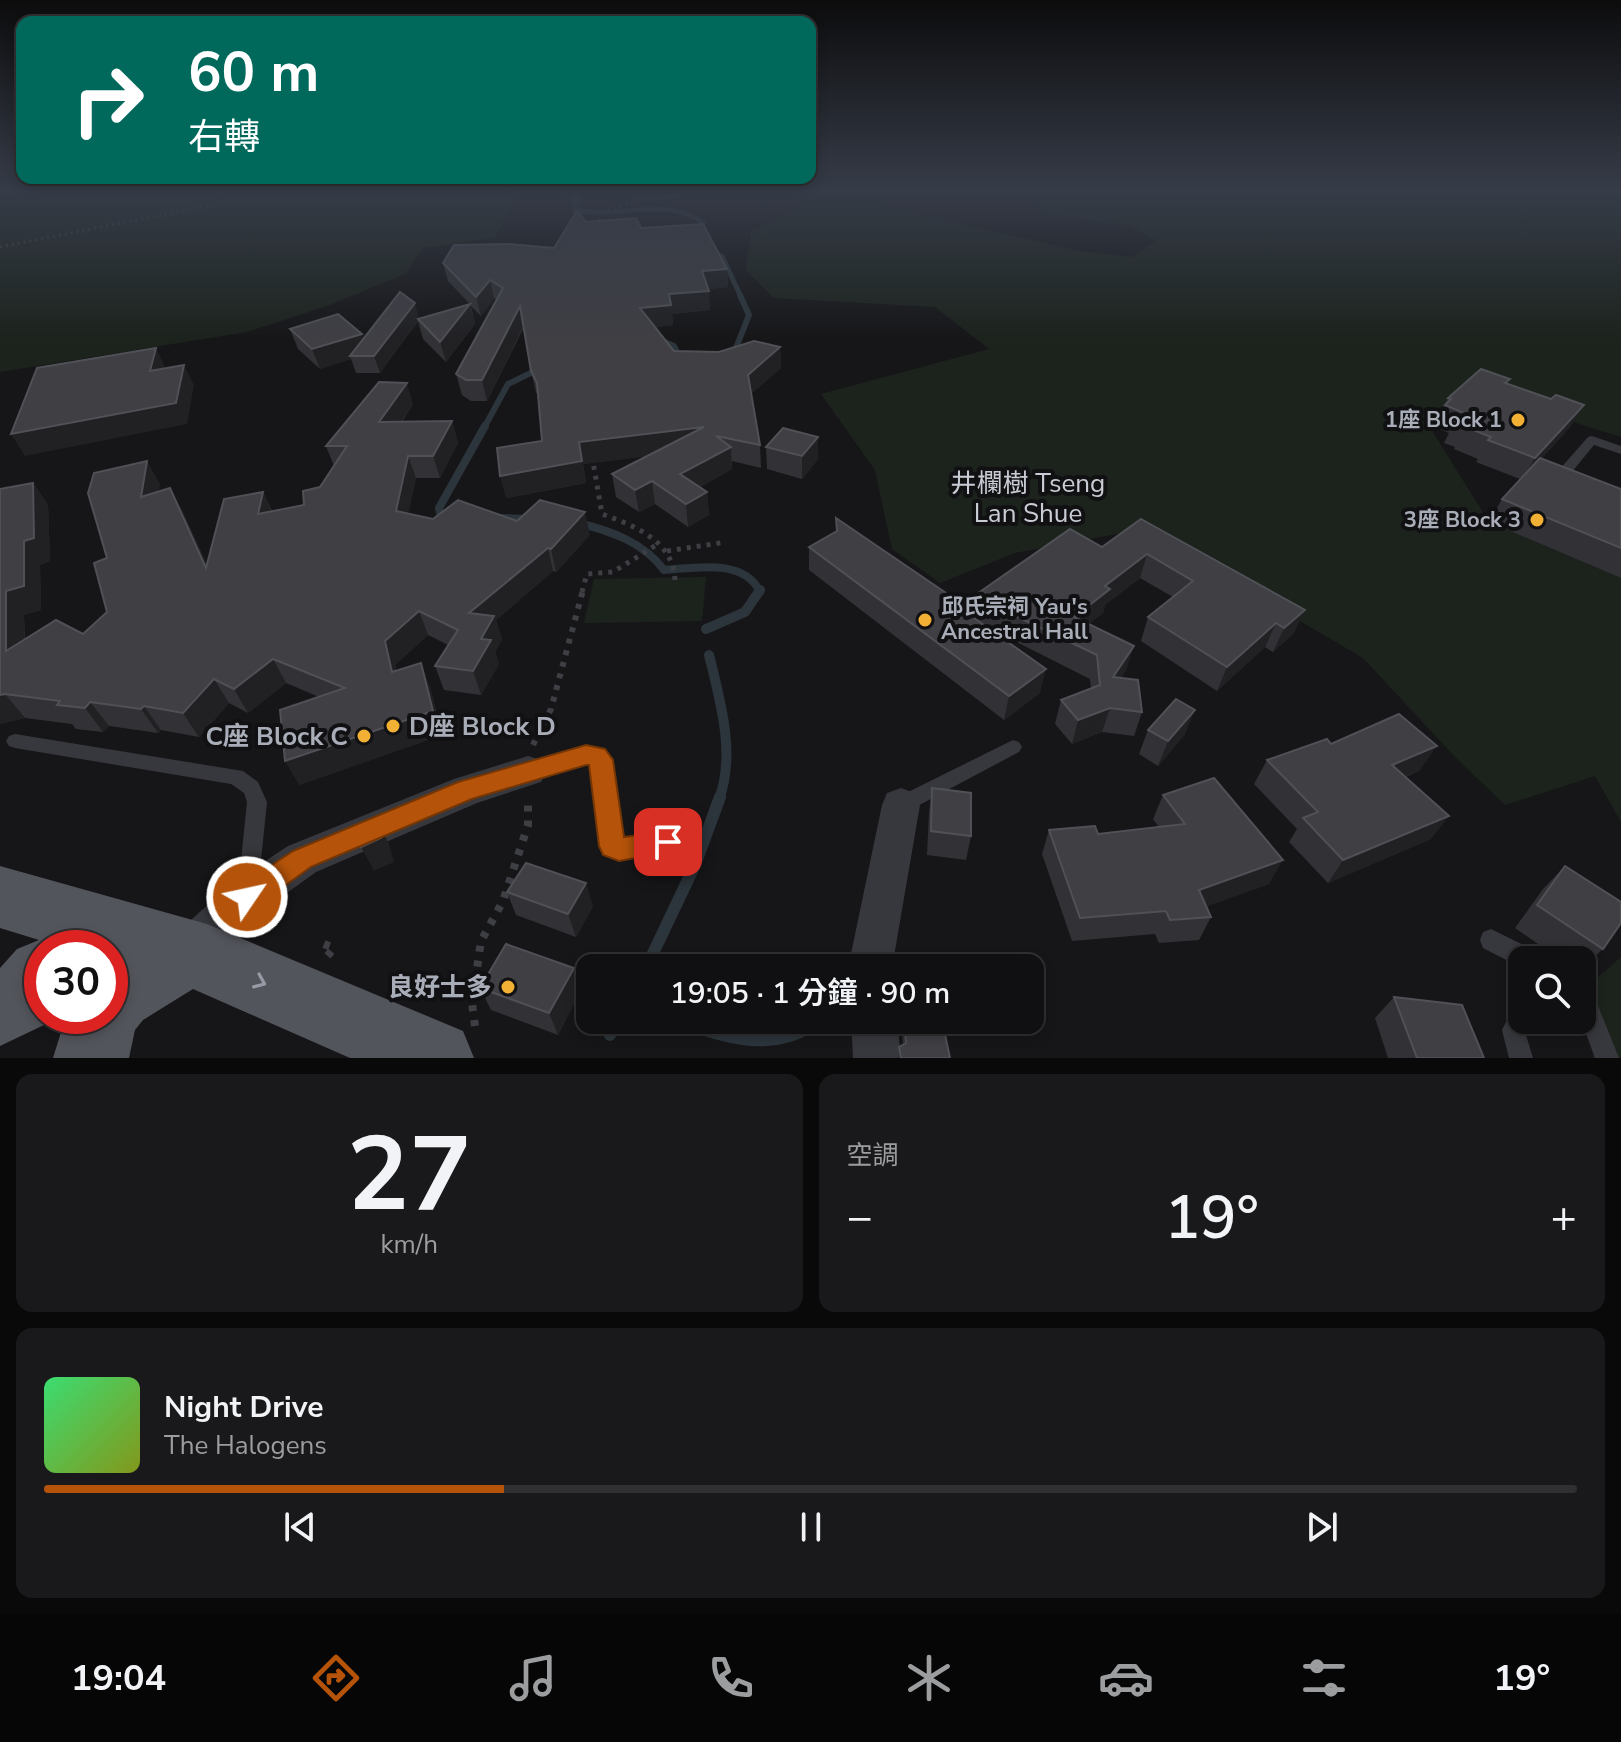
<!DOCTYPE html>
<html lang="zh-TW">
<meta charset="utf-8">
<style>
:root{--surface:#101012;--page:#19191b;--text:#f1f3f6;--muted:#9c9d9f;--line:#303032;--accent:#b45309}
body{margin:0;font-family:"Nunito Sans","Noto Sans TC",sans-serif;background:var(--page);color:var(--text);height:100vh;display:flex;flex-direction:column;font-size:30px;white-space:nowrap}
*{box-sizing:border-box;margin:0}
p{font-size:26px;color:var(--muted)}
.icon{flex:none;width:44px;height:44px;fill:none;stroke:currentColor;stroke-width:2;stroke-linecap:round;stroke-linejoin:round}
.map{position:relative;height:1058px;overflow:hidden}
.details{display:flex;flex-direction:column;gap:16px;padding:16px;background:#09090a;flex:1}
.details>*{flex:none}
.top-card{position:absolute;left:16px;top:16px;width:800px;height:168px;border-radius:16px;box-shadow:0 4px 12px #0003,0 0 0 2px var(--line);background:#00695c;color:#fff;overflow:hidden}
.buttons{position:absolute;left:1508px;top:946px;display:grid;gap:16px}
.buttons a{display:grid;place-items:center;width:88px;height:88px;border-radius:16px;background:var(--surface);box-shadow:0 4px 12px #0003,0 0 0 2px var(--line);font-size:40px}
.speed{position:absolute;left:24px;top:930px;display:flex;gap:16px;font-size:40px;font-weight:700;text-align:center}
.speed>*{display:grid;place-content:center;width:104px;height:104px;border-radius:50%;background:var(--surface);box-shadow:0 4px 12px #0003,0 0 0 2px var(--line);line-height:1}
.speed .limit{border:12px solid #d22;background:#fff;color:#111}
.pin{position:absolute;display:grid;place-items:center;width:68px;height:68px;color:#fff;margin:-34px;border-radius:16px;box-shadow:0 4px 12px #0006}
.me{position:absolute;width:88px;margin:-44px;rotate:56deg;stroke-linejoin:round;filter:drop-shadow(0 0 6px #0008)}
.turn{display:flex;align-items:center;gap:28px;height:168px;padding:0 40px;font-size:36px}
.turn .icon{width:104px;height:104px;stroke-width:2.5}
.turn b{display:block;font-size:56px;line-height:68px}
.big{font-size:60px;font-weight:600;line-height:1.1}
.details .widget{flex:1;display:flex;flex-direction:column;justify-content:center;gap:12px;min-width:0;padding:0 28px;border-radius:16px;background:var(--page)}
.details .dial{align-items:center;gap:0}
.dial b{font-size:104px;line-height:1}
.song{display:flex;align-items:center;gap:24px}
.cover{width:96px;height:96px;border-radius:12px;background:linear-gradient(135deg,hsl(140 70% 55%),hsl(70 70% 35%))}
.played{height:8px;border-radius:4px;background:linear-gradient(90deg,var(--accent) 30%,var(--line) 30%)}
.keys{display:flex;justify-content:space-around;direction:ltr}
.heat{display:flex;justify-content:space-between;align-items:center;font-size:44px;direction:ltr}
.details .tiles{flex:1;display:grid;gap:16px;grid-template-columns:1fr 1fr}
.widget:last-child{grid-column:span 2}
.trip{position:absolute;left:576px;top:954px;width:468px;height:80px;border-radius:16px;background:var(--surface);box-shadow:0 4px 12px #0003,0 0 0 2px var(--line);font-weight:600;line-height:80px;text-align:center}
.menu{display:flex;height:128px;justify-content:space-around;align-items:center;background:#060607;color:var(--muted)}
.menu .icon{width:56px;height:56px}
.menu .active{color:var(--accent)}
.menu b{font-size:36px;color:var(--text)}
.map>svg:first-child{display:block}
.green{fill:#1c231d}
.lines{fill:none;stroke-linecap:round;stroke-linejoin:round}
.stream-far4{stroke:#2c353c;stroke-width:5}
.stream-far3{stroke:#2c353c;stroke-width:6}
.stream-far2{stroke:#2c353c;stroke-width:8}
.stream-far1{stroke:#2c353c;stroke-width:10}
.stream{stroke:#2c353c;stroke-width:12}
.path-far3{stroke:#3d3f44;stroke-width:3;stroke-dasharray:2 4;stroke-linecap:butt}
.path-far2{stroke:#3d3f44;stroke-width:5;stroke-dasharray:4 6;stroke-linecap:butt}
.path-far1{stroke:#3d3f44;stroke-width:6;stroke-dasharray:5 7;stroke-linecap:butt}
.path{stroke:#3d3f44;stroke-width:8;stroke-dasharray:6 9;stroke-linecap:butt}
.lane{fill:#37383d;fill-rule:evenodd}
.street{fill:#37383d;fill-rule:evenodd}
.primary{fill:#53555c;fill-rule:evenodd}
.wall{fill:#323236}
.shaded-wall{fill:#212124}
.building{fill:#3f3f44;stroke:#4f5156;stroke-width:2}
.oneway{stroke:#979ba6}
.route{fill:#b45309;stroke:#753606;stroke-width:2}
.poi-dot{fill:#f2b134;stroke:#111113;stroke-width:3}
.labels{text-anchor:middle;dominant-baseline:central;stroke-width:8;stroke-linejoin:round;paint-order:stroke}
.poi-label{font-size:22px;font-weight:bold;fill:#a8adb8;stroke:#111113;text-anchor:end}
.quarter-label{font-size:26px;fill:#c9ccd4;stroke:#111113}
.near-poi-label{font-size:26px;font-weight:bold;fill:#a8adb8;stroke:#111113;text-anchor:end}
</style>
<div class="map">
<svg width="1621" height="1058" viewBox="0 0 1621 1058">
<rect width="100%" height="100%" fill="#161618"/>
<g class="green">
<polygon points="0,191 519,191 495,238 423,248 405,274 327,306 247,332 0,372"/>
<polygon points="1024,191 1621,191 1621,437 1471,390 1429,426 1489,522 1621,578 1621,822 1595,776 1505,805 1457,759 1363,658 1143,529 1015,553 940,583 892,549 875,470 821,394 989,349 935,307 774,298 746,270 751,231 809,204 856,201 1086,252 1132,257 1155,241 1131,226 1044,214 1038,201"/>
<polygon points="706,577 702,621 584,623 594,579"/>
<polygon points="1621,957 1621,1058 1593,1058 1593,982"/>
</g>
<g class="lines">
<g class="stream-far4">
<path d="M575 191V210C617 220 667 195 703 223L697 231"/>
<polyline points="710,254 722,256 741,297"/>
</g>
<g class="stream-far3">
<polyline points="658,339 674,346 680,358"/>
<polyline points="734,353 749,315 740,295"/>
<polyline points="484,428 508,384 541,368"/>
</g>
<g class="stream-far2">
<polyline points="449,517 440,513 439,508 485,426"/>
<polyline points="499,518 529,519"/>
<path d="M578 523C611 531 643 542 664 570 696 568 744 558 760 592"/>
</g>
<g class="stream-far1">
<polyline points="706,629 745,612 760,590"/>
<path d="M709 655C720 700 736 754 719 799"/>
</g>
<g class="stream">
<polyline points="646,968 695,865 720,797"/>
<path d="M676 1020C727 1038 773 1055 821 1020"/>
<polyline points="610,1035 618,1020"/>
</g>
<g class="path-far3">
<polyline points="578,191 579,209 601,213 639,200 672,197 673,191"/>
<polyline points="565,194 578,194"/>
<polyline points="603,213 600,220 604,224"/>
<polyline points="0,247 227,202 220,191"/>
</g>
<g class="path-far2">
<path d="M592 456 602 514C635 526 674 541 675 581"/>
<polyline points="667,551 726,542"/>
<polyline points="582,592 587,574 613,572 658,544"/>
</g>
<polyline class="path-far1" points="533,745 551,709 583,590"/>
<g class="path">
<polyline points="324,944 334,948 324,960"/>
<polyline points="475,1026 472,1003 481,941 503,901 528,825 528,798"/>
</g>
<g class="lane">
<polygon points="1592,436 1621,446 1621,454 1594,445 1562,484 1552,484 1550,481 1552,478 1588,437"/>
<polygon points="15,734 243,771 258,782 267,802 258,889 255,896 248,899 241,896 238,889 247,802 244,793 231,784 15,748 9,746 6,741 9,736"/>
<polygon points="1013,740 1019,742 1022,747 1019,752 908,811 901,813 894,811 891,805 894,799"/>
<polygon points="586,748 603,750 610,760 621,840 668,833 675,836 678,842 675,848 619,858 605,852 602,846 592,762 528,779 521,776 519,771 521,766"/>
<polygon points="1491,929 1538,952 1541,960 1522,960 1522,968 1483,948 1480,940 1483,932"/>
<polygon points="1582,983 1590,986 1619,1058 1595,1058 1581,1020"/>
<polygon points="1514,1018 1522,1022 1533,1058 1509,1058 1502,1030 1506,1022"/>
</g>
<g class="street">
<polygon points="528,756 541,760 547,771 541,782 477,803 316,872 262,911 203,968 187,975 171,968 165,953 171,938 232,883 288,846 454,779"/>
<polygon points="901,788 915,793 920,805 892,968 848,968 882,805 887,793"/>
<polygon points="851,1020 897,1020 901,1058 853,1058"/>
</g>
<polygon class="primary" points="0,866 207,924 463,1031 474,1058 350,1058 193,989 143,1020 135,1030 129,1058 53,1058 66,1016 110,1016 110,948 42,948 42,1016 52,1016 44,1025 0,1046 0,968 17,949 39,940 0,928"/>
</g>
<g class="wall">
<polygon points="586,222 641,228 727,269 728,287 708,289 710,310 672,314 673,325 655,327 674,351 719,352 780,347 781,368 751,394 760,445 761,468 732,461 732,469 700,487 707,492 709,515 688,527 655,504 639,512 616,497 612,474 647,456 583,464 586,483 506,498 542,441 539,397 536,392 531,371 524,327 487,401 471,401 462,395 456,374 497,300 494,298 481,316 471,306 475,324 446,362 423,339 418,321 380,373 356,373 351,359 320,369 298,349 290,329 364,338 419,319 470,304 448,281 443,263 554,248"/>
<polygon points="1507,384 1571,426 1541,459 1621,489 1621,578 1489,522 1502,499 1520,479 1476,462 1478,459 1454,449 1455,447 1444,443 1449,433 1434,427 1448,398"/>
<polygon points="413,404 402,422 452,421 458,443 440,478 416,478 408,514 433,519 517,521 590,535 556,572 553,571 496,620 502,639 495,652 499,664 481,695 444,690 435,666 448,645 428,635 395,665 396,671 430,687 442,735 299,785 319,697 286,683 248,713 229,703 199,737 161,730 158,733 109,726 103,732 76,729 72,724 25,718 0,724 33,483 48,505 50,561 40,565 41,610 24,615 25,639 83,634 107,612 107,558 160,484 158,491 182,510 207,565 263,492 272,511 304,505 320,487 334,466 326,446"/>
<polygon points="818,437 818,459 802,479 767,469 766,447"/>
<polygon points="836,518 952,597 952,602 971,616 974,596 1102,547 1141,519 1294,633 1273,652 1265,647 1217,691 1141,641 1148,617 1173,597 1140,578 1105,605 1103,613 1088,624 1126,670 1121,678 1142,712 1134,736 1102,732 1072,744 1055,724 1061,700 1091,688 1090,679 989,628 1040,693 1004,720 809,570 809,547 836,532"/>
<polygon points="1148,730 1185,734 1158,766 1139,754"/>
<polygon points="1331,744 1420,770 1406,777 1431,839 1328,883 1289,842 1297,829 1254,784 1267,760"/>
<polygon points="932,788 971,836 966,860 927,855 929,812"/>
<polygon points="1163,795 1269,884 1207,906 1211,917 1199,940 1159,943 1155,934 1072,941 1042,854 1049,830 1098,834 1159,827 1153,819"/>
<polygon points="1565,866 1603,949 1582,968 1582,960 1561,960 1515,928 1543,889"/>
<polygon points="507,892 593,906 576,937 516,915"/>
<polygon points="574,968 581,990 558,1035 491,1010 480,988"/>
<polygon points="1394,997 1484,1058 1388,1058 1375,1018"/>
<polygon points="901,1020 942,1020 950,1058 898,1058 899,1047 903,1045"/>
</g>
<g class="shaded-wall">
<polygon points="727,269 728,287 704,290 702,271"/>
<polygon points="490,280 494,298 481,316 476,297"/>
<polygon points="709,291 710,310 672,314 673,325 643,328 640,308 669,294"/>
<polygon points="415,303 419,319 380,373 374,356"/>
<polygon points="470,304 475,324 446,362 440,342"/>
<polygon points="520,306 524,325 487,401 482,380"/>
<polygon points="362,334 369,354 350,356 351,359 320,369 312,349"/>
<polygon points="780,347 781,368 749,396 748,375"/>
<polygon points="156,348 166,369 150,371"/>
<polygon points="184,365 194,385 187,424 25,456 11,434"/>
<polygon points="407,383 413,404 387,443 379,422"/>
<polygon points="1584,405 1571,426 1522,480 1535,458"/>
<polygon points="452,421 458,443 440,478 433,456"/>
<polygon points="704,427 706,449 583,464 586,483 506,498 500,476 579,442"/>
<polygon points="818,437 818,459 802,479 802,456"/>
<polygon points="731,447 732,469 683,496 680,474"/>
<polygon points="408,456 416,478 404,534 396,511"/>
<polygon points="147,461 160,484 154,520 141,497"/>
<polygon points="652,481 655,504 639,512 635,490"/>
<polygon points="33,483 48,505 50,561 40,565 41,610 24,615 25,675 6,651 6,591"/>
<polygon points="170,488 182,510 219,592 206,568"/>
<polygon points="263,492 273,515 258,514"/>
<polygon points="707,492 709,515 688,527 686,504"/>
<polygon points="585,512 590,535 556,572 551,549"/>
<polygon points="548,548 553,571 496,620 502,639 495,652 499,664 481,695 473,671 469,613"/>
<polygon points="1147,554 1140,578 1105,605 1103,613 1068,641 1074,617 1105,586"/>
<polygon points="1305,610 1294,633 1273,652 1284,628"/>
<polygon points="419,611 428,635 395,665 402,696 392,672 385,641"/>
<polygon points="1276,623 1265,647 1217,691 1227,667"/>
<polygon points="1134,646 1126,670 1105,701 1113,677"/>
<polygon points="273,659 286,683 248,713 234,689"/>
<polygon points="421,663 430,687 442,735 299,785 285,761"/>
<polygon points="1046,669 1040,693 1004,720 1009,696"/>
<polygon points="214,679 229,703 199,737 183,713"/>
<polygon points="5,694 25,718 0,724 0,695"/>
<polygon points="90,702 109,726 103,732 85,708"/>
<polygon points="144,706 161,730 158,733 141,709"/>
<polygon points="1110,708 1102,732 1072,744 1078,720"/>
<polygon points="1195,710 1185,734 1158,766 1168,741"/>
<polygon points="1437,746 1420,770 1377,789 1392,765"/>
<polygon points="1449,816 1431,839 1328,883 1343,860"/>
<polygon points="377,820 389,844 394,862 374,871 361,847"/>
<polygon points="1283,860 1269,884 1188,913 1199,890"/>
<polygon points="586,883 593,906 576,937 568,914"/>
<polygon points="574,968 581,990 558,1035 549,1013"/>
</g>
<g class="building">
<polygon points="577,211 586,222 636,218 641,228 703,224 727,269 702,271 709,291 669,294 671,305 640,308 674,351 719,352 754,341 780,347 748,375 760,445 716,436 731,447 680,474 707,492 686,504 652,481 635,490 612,474 704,427 579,442 582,461 500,476 497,448 542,441 537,383 531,371 520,306 482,380 466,380 456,374 503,288 490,280 476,297 443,263 454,245 508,244 554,248"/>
<polygon points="400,292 415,303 374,356 350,356"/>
<polygon points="470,304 440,342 418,319"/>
<polygon points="338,314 362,334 312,349 290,329"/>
<polygon points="156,348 150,371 184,365 176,403 11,434 37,368"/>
<polygon points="1481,369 1510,379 1505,383 1551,399 1556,395 1584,405 1535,458 1488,440 1491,437 1466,427 1468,426 1455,421 1464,413 1445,405 1451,399 1448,398"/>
<polygon points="379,382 407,383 379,422 452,421 433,456 408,456 396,511 433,519 458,500 517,521 540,500 585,512 551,549 548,548 469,613 494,616 481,639 491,640 473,671 435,666 458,630 419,611 385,641 392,672 421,663 433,711 285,761 280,710 345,688 273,659 234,689 214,679 183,713 144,706 141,709 90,702 85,708 57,705 60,701 5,694 0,695 0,489 33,483 34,538 24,541 24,586 6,591 6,651 56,620 83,634 107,612 94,563 107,558 88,493 94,473 147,461 141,497 170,488 206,568 224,499 263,492 258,514 304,505 303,491 320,487 347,446 326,446"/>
<polygon points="783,428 818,437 802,456 766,447"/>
<polygon points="1540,458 1621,489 1621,548 1502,499"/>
<polygon points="836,518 952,597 950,601 1046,669 1009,696 809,547 837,531"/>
<polygon points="1141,519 1305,610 1284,628 1276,623 1227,667 1148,617 1193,581 1147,554 1105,586 1110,589 1074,617 1134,646 1113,677 1138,680 1142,712 1110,708 1078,720 1061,700 1100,685 1097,655 974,596 1070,529 1102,547"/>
<polygon points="1176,699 1195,710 1168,741 1148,730"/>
<polygon points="1399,714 1437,746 1392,765 1449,816 1343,860 1303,818 1318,812 1267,760 1327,739 1331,744"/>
<polygon points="1214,778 1283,860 1199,890 1211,917 1170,920 1166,911 1080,918 1049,830 1095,826 1098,834 1185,824 1163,795"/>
<polygon points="932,788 971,793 971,836 931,831"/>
<polygon points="377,820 381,838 361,847 356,829"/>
<polygon points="526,863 586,883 568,914 507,892"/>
<polygon points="1565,866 1621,902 1621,923 1603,949 1537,905"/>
<polygon points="506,944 574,968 549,1013 480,988"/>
<polygon points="1394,997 1462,1005 1484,1058 1417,1058"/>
<polygon points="904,1020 942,1020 950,1058 901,1058 899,1047 906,1043"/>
</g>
<defs><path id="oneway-chevron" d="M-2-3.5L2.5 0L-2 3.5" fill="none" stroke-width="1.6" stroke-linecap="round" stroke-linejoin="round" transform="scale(2)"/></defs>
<use class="oneway" href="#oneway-chevron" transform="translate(260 982) rotate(23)"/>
<linearGradient id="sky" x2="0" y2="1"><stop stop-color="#0c0c0d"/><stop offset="0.56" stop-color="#363c48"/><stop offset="1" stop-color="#363c48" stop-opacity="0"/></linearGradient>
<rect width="1621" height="340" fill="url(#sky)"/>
<polygon class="route" points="586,745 605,749 613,760 624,837 668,831 677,834 681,842 677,850 619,861 603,855 599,846 589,765 586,765 472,799 311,867 257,906 247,910 237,906 233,897 237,888 293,851 458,782"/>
<g class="poi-dot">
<circle cx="1518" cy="420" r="8"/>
<circle cx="1537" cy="520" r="8"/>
<circle cx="925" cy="620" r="8"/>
<circle cx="393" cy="726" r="8"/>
<circle cx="364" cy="736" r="8"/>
<circle cx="508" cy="987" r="8"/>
</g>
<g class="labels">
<g class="poi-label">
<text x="1502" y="420">1座 Block 1</text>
<text x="1521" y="520">3座 Block 3</text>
<text x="941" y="607" text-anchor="start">邱氏宗祠 Yau's<tspan x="941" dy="25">Ancestral Hall</tspan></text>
</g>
<g class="quarter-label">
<text x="1028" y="483">井欄樹 Tseng<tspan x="1028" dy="30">Lan Shue</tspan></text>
</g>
<g class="near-poi-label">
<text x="409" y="726" text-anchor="start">D座 Block D</text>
<text x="348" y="736">C座 Block C</text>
<text x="492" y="987">良好士多</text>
</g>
</g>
</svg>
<div class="buttons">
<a><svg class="icon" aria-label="search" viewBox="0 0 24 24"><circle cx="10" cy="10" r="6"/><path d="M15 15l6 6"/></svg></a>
</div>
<div class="speed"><div class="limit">30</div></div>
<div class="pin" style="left:668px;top:842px;background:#d93025"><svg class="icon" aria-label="arrive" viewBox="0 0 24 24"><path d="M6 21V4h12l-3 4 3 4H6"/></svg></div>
<svg class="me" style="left:247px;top:897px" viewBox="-20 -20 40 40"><circle r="17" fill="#b45309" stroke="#fff" stroke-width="3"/><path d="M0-11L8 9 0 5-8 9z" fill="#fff"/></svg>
<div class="trip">19:05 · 1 分鐘 · 90 m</div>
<div class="top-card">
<div class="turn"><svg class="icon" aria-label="right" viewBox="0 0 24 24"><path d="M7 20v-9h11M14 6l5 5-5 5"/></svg><div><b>60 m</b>右轉</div></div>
</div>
</div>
<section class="details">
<div class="tiles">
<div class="widget dial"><b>27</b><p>km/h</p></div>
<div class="widget"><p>空調</p>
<div class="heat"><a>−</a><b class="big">19°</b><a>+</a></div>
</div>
<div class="widget">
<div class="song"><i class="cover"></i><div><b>Night Drive</b><p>The Halogens</p></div></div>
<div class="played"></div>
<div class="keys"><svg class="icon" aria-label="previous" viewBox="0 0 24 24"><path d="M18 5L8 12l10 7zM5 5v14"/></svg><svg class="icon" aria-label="pause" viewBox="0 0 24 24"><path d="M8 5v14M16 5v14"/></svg><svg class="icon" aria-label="next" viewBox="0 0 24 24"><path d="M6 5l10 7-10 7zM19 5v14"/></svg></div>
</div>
</div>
</section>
<nav class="menu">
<b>19:04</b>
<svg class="icon active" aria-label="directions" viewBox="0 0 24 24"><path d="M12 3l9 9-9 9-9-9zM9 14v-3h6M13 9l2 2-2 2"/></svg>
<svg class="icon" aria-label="music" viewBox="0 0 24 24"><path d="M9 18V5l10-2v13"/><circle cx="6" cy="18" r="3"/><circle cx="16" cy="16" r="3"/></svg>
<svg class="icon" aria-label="phone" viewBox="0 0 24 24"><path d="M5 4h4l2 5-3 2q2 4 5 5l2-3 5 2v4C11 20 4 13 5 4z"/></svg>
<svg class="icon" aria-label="climate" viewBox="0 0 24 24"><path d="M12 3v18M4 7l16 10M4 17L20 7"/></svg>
<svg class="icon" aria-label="car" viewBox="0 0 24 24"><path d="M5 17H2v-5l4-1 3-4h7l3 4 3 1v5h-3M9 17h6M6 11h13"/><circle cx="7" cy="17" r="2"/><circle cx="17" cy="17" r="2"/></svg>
<svg class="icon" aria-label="filters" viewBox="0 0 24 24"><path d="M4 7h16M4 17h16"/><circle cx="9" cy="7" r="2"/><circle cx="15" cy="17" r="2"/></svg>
<b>19°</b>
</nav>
